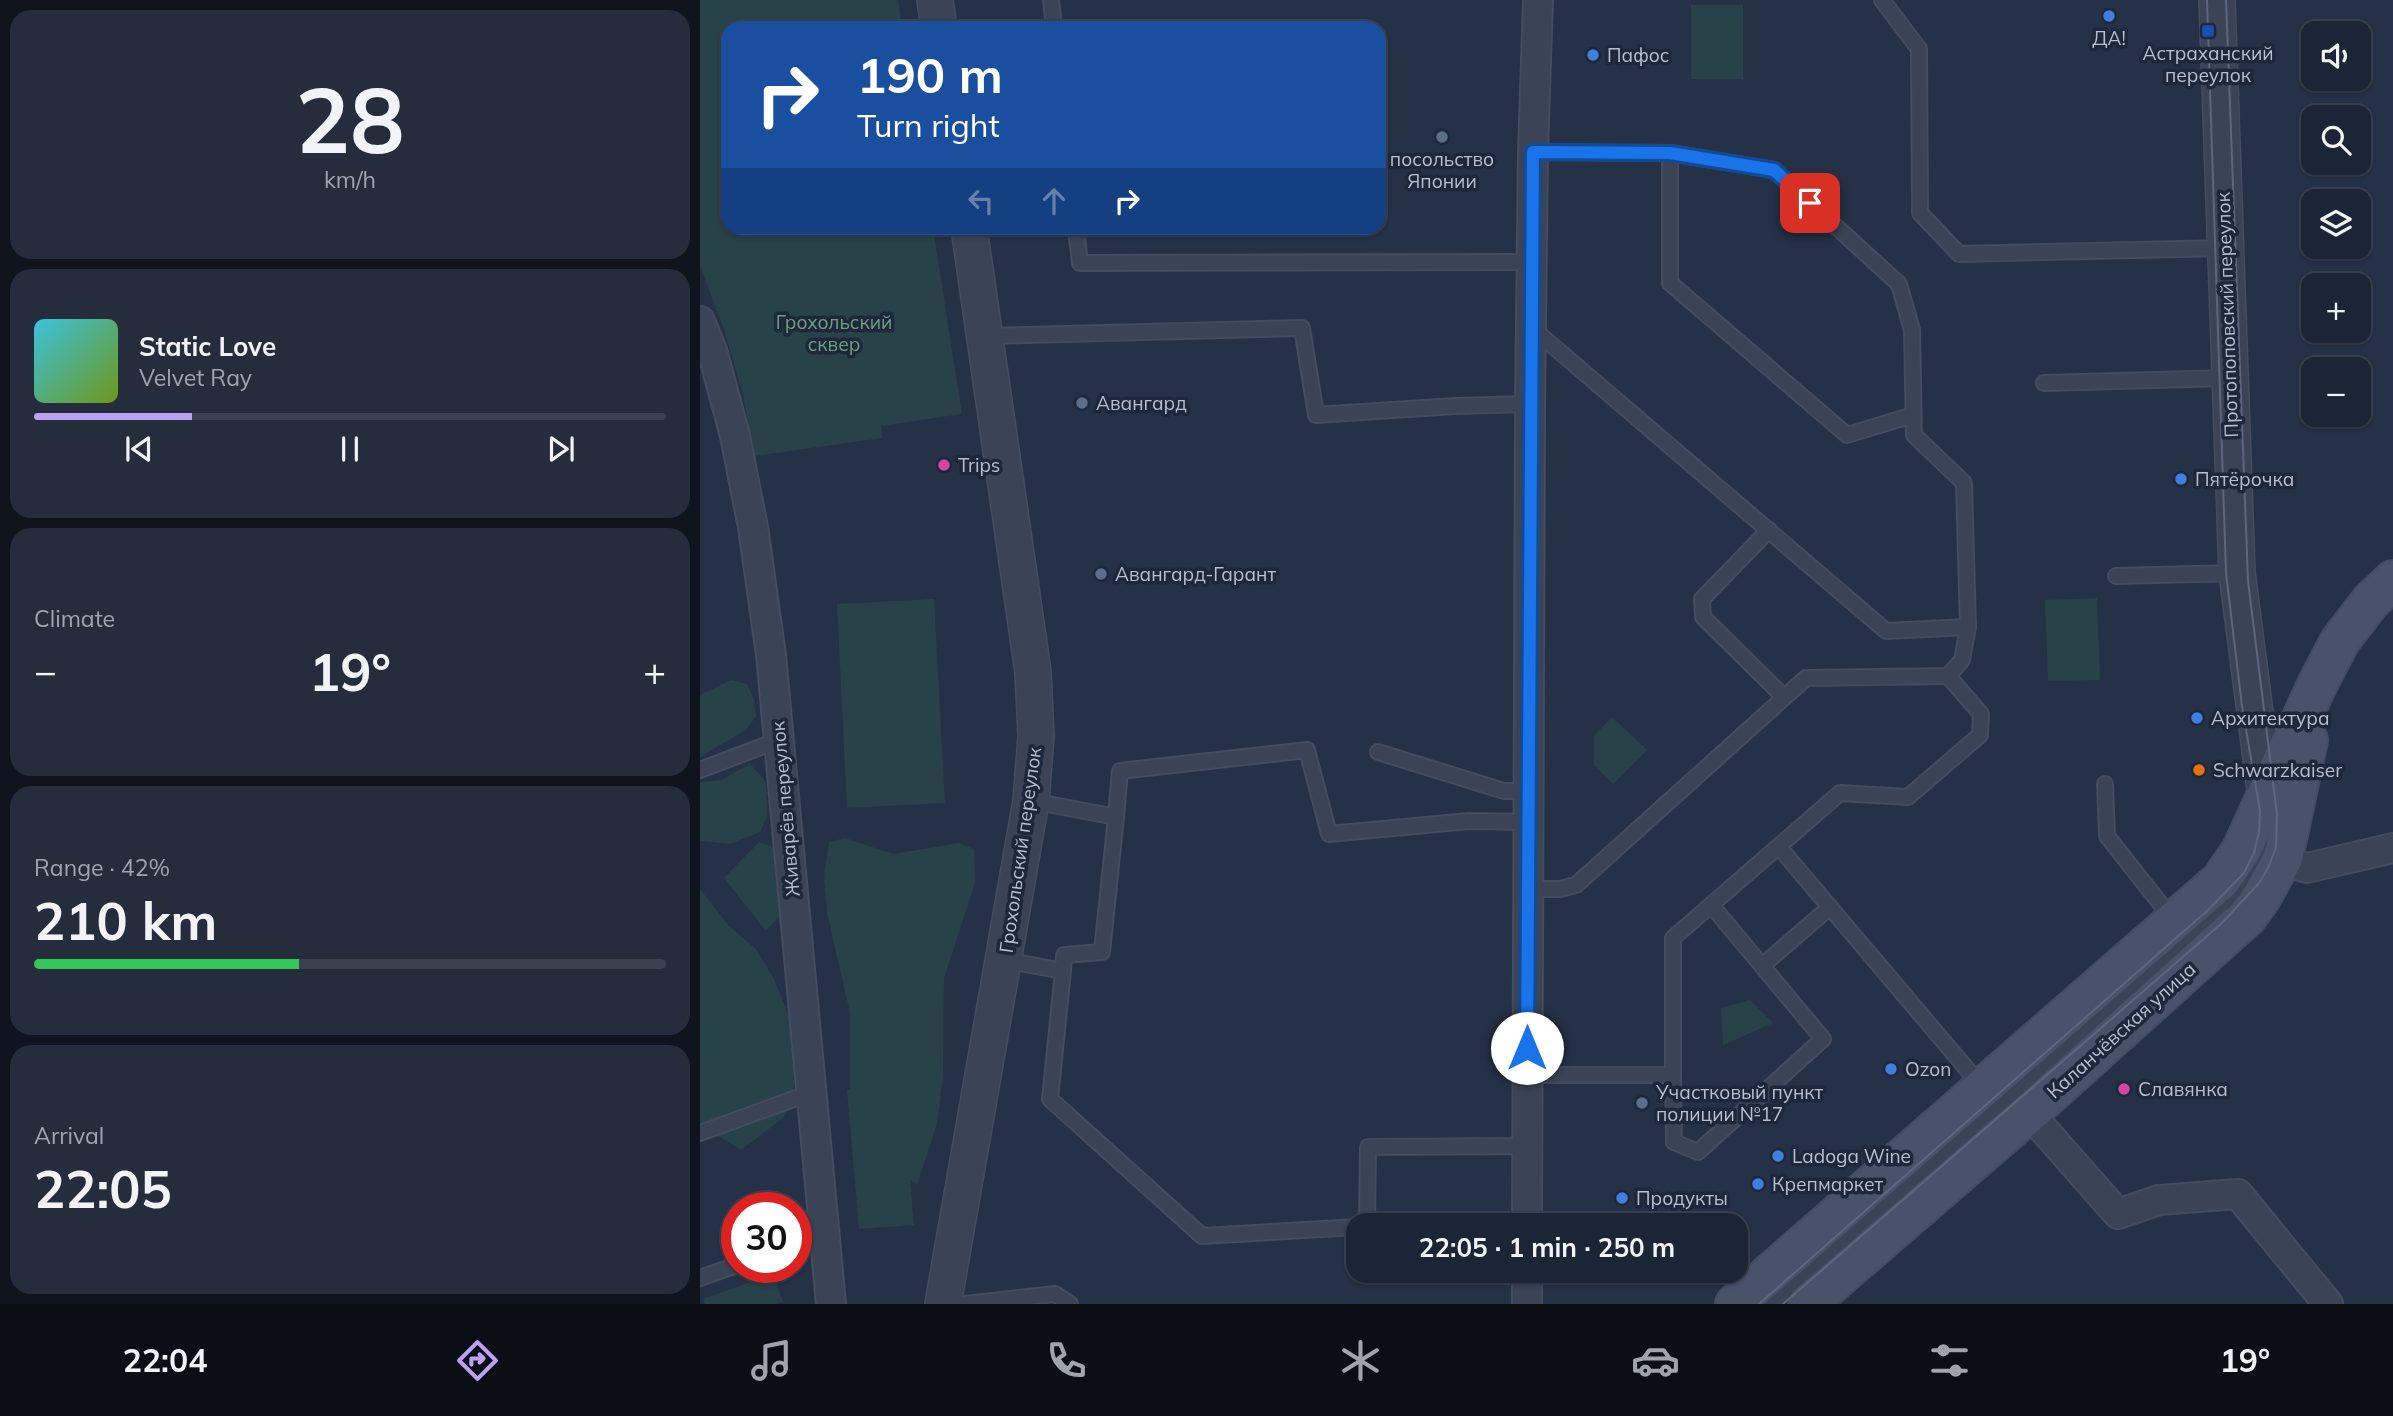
<!DOCTYPE html>
<meta charset="utf-8">
<style>
:root{--surface:#1c2535;--page:#252d3d;--text:#f1f3f6;--muted:#a0a5ad;--line:#3a4250;--accent:#bca0f2}
body{margin:0;font-family:Mulish,sans-serif;background:var(--page);color:var(--text);height:100vh;display:flex;flex-direction:column;font-size:26px;white-space:nowrap}
*{box-sizing:border-box;margin:0}
p{font-size:23px;color:var(--muted)}
.icon{flex:none;width:38px;height:38px;fill:none;stroke:currentColor;stroke-width:2;stroke-linecap:round;stroke-linejoin:round}
.map{position:relative;flex:1;overflow:hidden}
.sheet{display:flex;flex-direction:column;gap:10px;padding:10px;background:#0f141d;width:700px}
.sheet>*{flex:none}
.guide{position:absolute;left:21px;top:21px;width:665px;height:214px;border-radius:21px;box-shadow:0 2px 5px #0004,0 0 0 2px var(--line);background:#1a4fa0;color:#fff;overflow:hidden}
.buttons{position:absolute;left:1601px;top:21px;display:grid;gap:14px}
.buttons a{display:grid;place-items:center;width:70px;height:70px;border-radius:14px;background:var(--surface);box-shadow:0 2px 5px #0004,0 0 0 2px var(--line);font-size:35px}
.speed{position:absolute;left:21px;top:1192px;display:flex;gap:14px;font-size:35px;font-weight:700;text-align:center}
.speed>*{display:grid;place-content:center;width:91px;height:91px;border-radius:50%;background:var(--surface);box-shadow:0 2px 5px #0004,0 0 0 2px var(--line);line-height:1}
.speed .limit{border:10px solid #d22;background:#fff;color:#111}
.pin{position:absolute;display:grid;place-items:center;width:60px;height:60px;color:#fff;margin:-30px;border-radius:14px;box-shadow:0 4px 10px #0006}
.me{position:absolute;width:77px;margin:-38px;rotate:0deg;stroke-linejoin:round;filter:drop-shadow(0 0 5px #0008)}
.turn{display:flex;align-items:center;gap:24px;height:147px;padding:0 21px;font-size:32px}
.turn .icon{width:91px;height:91px;stroke-width:2.5}
.turn b{display:block;font-size:49px;line-height:60px}
.lanes{display:flex;align-items:center;height:66px;padding:0 21px;background:#0003;justify-content:center;gap:35px;direction:ltr}
.lanes .off{opacity:.35}
.big{font-size:52px;font-weight:700;line-height:1.1}
.sheet .tile{flex:1;display:flex;flex-direction:column;justify-content:center;gap:10px;min-width:0;padding:0 24px;border-radius:21px;background:var(--page)}
.sheet .dial{align-items:center;gap:0}
.dial b{font-size:91px;line-height:1}
.song{display:flex;align-items:center;gap:21px}
.cover{width:84px;height:84px;border-radius:10px;background:linear-gradient(135deg,hsl(190 70% 55%),hsl(80 70% 35%))}
.played{height:7px;border-radius:4px;background:linear-gradient(90deg,var(--accent) 25%,var(--line) 25%)}
.keys{display:flex;justify-content:space-around;direction:ltr}
.heat{display:flex;justify-content:space-between;align-items:center;font-size:38px;direction:ltr}
.charge{height:10px;border-radius:5px;background:linear-gradient(90deg,#34c759 42%,var(--line) 0)}
.trip{position:absolute;left:646px;top:1213px;width:402px;height:70px;border-radius:21px;background:var(--surface);box-shadow:0 2px 5px #0004,0 0 0 2px var(--line);font-weight:700;line-height:70px;text-align:center}
.dock{display:flex;height:112px;justify-content:space-around;align-items:center;background:#0b0f15;color:var(--muted)}
.dock .icon{width:49px;height:49px}
.dock .selected{color:var(--accent)}
.dock b{font-size:32px;color:var(--text)}
main{display:flex;flex:1;min-height:0}
.map>svg:first-child{display:block}
.green{fill:#274248}
.lines{fill:none;stroke-linecap:round;stroke-linejoin:round}
.service-casing{stroke:#444c5f;stroke-width:18}
.minor-casing{stroke:#444c5f;stroke-width:32}
.tertiary-casing{stroke:#444c5f;stroke-width:38}
.secondary-casing{stroke:#444c5f;stroke-width:42}
.service{stroke:#3a4456;stroke-width:14}
.minor{stroke:#3a4456;stroke-width:28}
.tertiary{stroke:#3a4456;stroke-width:35}
.secondary{stroke:#485269;stroke-width:38}
.tram{stroke:#5c677d;stroke-width:2}
.route-casing{stroke:#114b97;stroke-width:18}
.route{stroke:#1a73e8;stroke-width:12}
.shop-dot{fill:#3f7fe0;stroke:#1e283c;stroke-width:2.5}
.transit-dot{fill:#1a4fb4;stroke:#1e283c;stroke-width:2.5}
.service-dot{fill:#5c6f8a;stroke:#1e283c;stroke-width:2.5}
.hotel-dot{fill:#d1479c;stroke:#1e283c;stroke-width:2.5}
.food-dot{fill:#e8710a;stroke:#1e283c;stroke-width:2.5}
.labels{text-anchor:middle;dominant-baseline:central;stroke-width:7;stroke-linejoin:round;paint-order:stroke}
.poi-label{font-size:19px;fill:#b8bfcf;stroke:#1e283c;text-anchor:start}
.street-label{font-size:19px;fill:#b8bfcf;stroke:#1e283c}
.park-label{font-size:19px;fill:#6da27d;stroke:#1e283c}
</style>
<main>
<section class="sheet">
<div class="tile dial"><b>28</b><p>km/h</p></div>
<div class="tile">
<div class="song"><i class="cover"></i><div><b>Static Love</b><p>Velvet Ray</p></div></div>
<div class="played"></div>
<div class="keys"><svg class="icon" aria-label="previous" viewBox="0 0 24 24"><path d="M18 5L8 12l10 7zM5 5v14"/></svg><svg class="icon" aria-label="pause" viewBox="0 0 24 24"><path d="M8 5v14M16 5v14"/></svg><svg class="icon" aria-label="next" viewBox="0 0 24 24"><path d="M6 5l10 7-10 7zM19 5v14"/></svg></div>
</div>
<div class="tile"><p>Climate</p>
<div class="heat"><a>−</a><b class="big">19°</b><a>+</a></div>
</div>
<div class="tile"><p>Range · 42%</p><b class="big">210 km</b><div class="charge"></div></div>
<div class="tile"><p>Arrival</p><b class="big">22:05</b></div>
</section>
<div class="map">
<svg width="1693" height="1304" viewBox="0 0 1693 1304">
<rect width="100%" height="100%" fill="#253147"/>
<g class="green">
<polygon points="0,0 198,0 202,28 28,28 28,228 233,228 262,414 181,426 182,438 54,456 43,394 23,327 0,266"/>
<rect x="991" y="5" width="52" height="74"/>
<polygon points="1397,598 1400,680 1348,681 1345,600"/>
<polygon points="234,599 245,803 147,808 137,604"/>
<polygon points="31,680 47,684 54,700 56,716 46,730 0,757 0,695"/>
<polygon points="912,717 947,750 913,784 894,765 894,736"/>
<polygon points="50,764 66,782 67,817 60,832 30,844 0,841 0,782 21,780"/>
<polygon points="145,838 193,854 259,843 274,849 275,883 244,978 243,1077 237,1124 217,1185 210,1180 214,1225 159,1229 147,1090 150,1090 150,1013 127,913 124,876 129,842"/>
<polygon points="59,842 76,848 84,911 66,931 24,878"/>
<polygon points="0,889 28,925 56,949 74,979 93,1025 96,1052 93,1104 83,1118 41,1150 0,1125"/>
<polygon points="1050,1000 1073,1023 1023,1045 1021,1008"/>
<polygon points="73,1274 83,1302 77,1304 5,1304 3,1299"/>
</g>
<g class="lines">
<defs>
<g id="service">
<polyline points="351,0 354,28"/>
<polyline points="1182,0 1219,49 1220,213 1259,254 1525,248"/>
<polyline points="970,153 970,283 1147,435 1213,415"/>
<polyline points="376,228 380,263 832,262"/>
<polyline points="832,328 1186,631 1268,627"/>
<polyline points="285,336 602,328 616,415 755,406 830,404"/>
<polyline points="1344,383 1529,378"/>
<polyline points="1069,530 1002,599 1003,617 1084,697"/>
<polyline points="1416,576 1536,573"/>
<polyline points="678,752 804,791 827,791"/>
<polyline points="0,770 79,740"/>
<polyline points="1405,784 1407,836 1474,921"/>
<polyline points="332,801 416,817 420,771 607,750 629,834 769,821 827,822"/>
<polyline points="1079,847 1283,1088"/>
<polyline points="827,889 860,889 876,885 1106,678 1248,676 1262,660 1268,627 1264,483 1214,435 1212,330 1199,284 1074,170 970,153 833,152"/>
<polyline points="304,960 363,971 350,1099 502,1236 658,1227"/>
<polyline points="1063,965 1130,907"/>
<polyline points="363,971 364,955 402,952 416,817"/>
<polyline points="826,1075 973,1075 974,1142 998,1152 1123,1039 1012,906"/>
<polyline points="973,1075 973,938 1140,793 1208,797 1280,735 1281,714 1248,676"/>
<polyline points="0,1133 110,1093"/>
<polyline points="667,1225 668,1147 826,1146"/>
<polyline points="96,1243 124,1234"/>
<polyline points="0,1278 37,1265"/>
<polyline points="265,1304 355,1294 370,1304"/>
<polyline points="1071,1304 1515,917 1551,878 1570,836"/>
</g>
<g id="minor">
<polyline points="0,321 12,350 35,436 53,527 71,655 131,1304"/>
<path d="M1574 841C1578 858 1591 864 1607 868L1693 848"/>
<polyline points="1329,1113 1418,1214 1459,1200 1538,1194 1628,1304"/>
<polyline points="827,1225 830,404 833,152 838,0"/>
<polyline points="827,1270 827,1304"/>
</g>
<g id="tertiary">
<polyline points="235,0 239,28"/>
<polyline points="1517,0 1537,573 1566,797"/>
<polyline points="243,1304 331,801 336,736 333,672 269,228"/>
</g>
<g id="secondary">
<polyline points="1035,1304 1521,880 1541,851 1617,685 1640,641 1670,602 1693,580"/>
<polyline points="1108,1304 1329,1113 1547,917 1561,898 1583,858 1608,740"/>
</g>
</defs>
<use href="#service" class="service-casing"/>
<use href="#minor" class="minor-casing"/>
<use href="#tertiary" class="tertiary-casing"/>
<use href="#secondary" class="secondary-casing"/>
<use href="#service" class="service"/>
<use href="#minor" class="minor"/>
<use href="#tertiary" class="tertiary"/>
<use href="#secondary" class="secondary"/>
<g class="tram">
<polyline points="1059,1304 1508,910 1544,873 1554,853 1559,832 1560,811 1542,706 1526,573 1507,0"/>
<polyline points="1083,1304 1522,923 1560,882 1569,866 1576,847 1577,814 1548,581 1526,0"/>
</g>
</g>
<g class="lines">
<defs>
<polyline id="route" points="827,1048 833,152 970,153 1074,170 1110,203"/>
</defs>
<use href="#route" class="route-casing"/>
<use href="#route" class="route"/>
</g>
<g class="shop-dot">
<circle cx="1409" cy="16" r="7"/>
<circle cx="893" cy="55" r="7"/>
<circle cx="1481" cy="479" r="7"/>
<circle cx="1497" cy="718" r="7"/>
<circle cx="1191" cy="1069" r="7"/>
<circle cx="1078" cy="1156" r="7"/>
<circle cx="1058" cy="1184" r="7"/>
<circle cx="922" cy="1198" r="7"/>
</g>
<rect class="transit-dot" x="1501" y="24" width="14" height="14" rx="3.5"/>
<g class="service-dot">
<circle cx="742" cy="137" r="7"/>
<circle cx="382" cy="403" r="7"/>
<circle cx="401" cy="574" r="7"/>
<circle cx="942" cy="1103" r="7"/>
</g>
<g class="hotel-dot">
<circle cx="244" cy="465" r="7"/>
<circle cx="1424" cy="1089" r="7"/>
</g>
<circle class="food-dot" cx="1499" cy="770" r="7"/>
<g class="labels">
<g class="poi-label">
<text x="1409" y="38" text-anchor="middle">ДА!</text>
<text x="1508" y="53" text-anchor="middle">Астраханский<tspan x="1508" dy="22">переулок</tspan></text>
<text x="907" y="55">Пафос</text>
<text x="742" y="159" text-anchor="middle">посольство<tspan x="742" dy="22">Японии</tspan></text>
<text x="396" y="403">Авангард</text>
<text x="258" y="465">Trips</text>
<text x="1495" y="479">Пятёрочка</text>
<text x="415" y="574">Авангард-Гарант</text>
<text x="1511" y="718">Архитектура</text>
<text x="1513" y="770">Schwarzkaiser</text>
<text x="1205" y="1069">Ozon</text>
<text x="1438" y="1089">Славянка</text>
<text x="956" y="1092">Участковый пункт<tspan x="956" dy="22">полиции №17</tspan></text>
<text x="1092" y="1156">Ladoga Wine</text>
<text x="1072" y="1184">Крепмаркет</text>
<text x="936" y="1198">Продукты</text>
</g>
<g class="street-label">
<text transform="translate(1527 315) rotate(-92)">Протопоповский переулок</text>
<text transform="translate(85 809) rotate(-95)">Живарёв переулок</text>
<text transform="translate(320 850) rotate(-82)">Грохольский переулок</text>
<text transform="translate(1421 1030) rotate(-42)">Каланчёвская улица</text>
</g>
<g class="park-label">
<text x="134" y="322">Грохольский<tspan x="134" dy="22">сквер</tspan></text>
</g>
</g>
</svg>
<div class="buttons">
<a><svg class="icon" aria-label="sound" viewBox="0 0 24 24"><path d="M4 9h4l5-4v14l-5-4H4zM17 9q2 3 0 6"/></svg></a>
<a><svg class="icon" aria-label="search" viewBox="0 0 24 24"><circle cx="10" cy="10" r="6"/><path d="M15 15l6 6"/></svg></a>
<a><svg class="icon" aria-label="layers" viewBox="0 0 24 24"><path d="M12 4l9 5-9 5-9-5zM3 14l9 5 9-5"/></svg></a>
<a>+</a>
<a>−</a>
</div>
<div class="speed"><div class="limit">30</div></div>
<div class="pin" style="left:1110px;top:203px;background:#d93025"><svg class="icon" aria-label="arrive" viewBox="0 0 24 24"><path d="M6 21V4h12l-3 4 3 4H6"/></svg></div>
<svg class="me" style="left:827px;top:1048px" viewBox="-20 -20 40 40"><circle r="19" fill="#fff"/><path d="M0-13L10 11 0 6-10 11z" fill="#1a73e8"/></svg>
<div class="trip">22:05 · 1 min · 250 m</div>
<div class="guide">
<div class="turn"><svg class="icon" aria-label="right" viewBox="0 0 24 24"><path d="M7 20v-9h11M14 6l5 5-5 5"/></svg><div><b>190 m</b>Turn right</div></div>
<div class="lanes"><svg class="icon off" aria-label="left" viewBox="0 0 24 24"><path d="M17 20v-9H6M10 6l-5 5 5 5"/></svg><svg class="icon off" aria-label="ahead" viewBox="0 0 24 24"><path d="M12 20V5M6 11l6-6 6 6"/></svg><svg class="icon" aria-label="right" viewBox="0 0 24 24"><path d="M7 20v-9h11M14 6l5 5-5 5"/></svg></div>
</div>
</div>
</main>
<nav class="dock">
<b>22:04</b>
<svg class="icon selected" aria-label="directions" viewBox="0 0 24 24"><path d="M12 3l9 9-9 9-9-9zM9 14v-3h6M13 9l2 2-2 2"/></svg>
<svg class="icon" aria-label="music" viewBox="0 0 24 24"><path d="M9 18V5l10-2v13"/><circle cx="6" cy="18" r="3"/><circle cx="16" cy="16" r="3"/></svg>
<svg class="icon" aria-label="phone" viewBox="0 0 24 24"><path d="M5 4h4l2 5-3 2q2 4 5 5l2-3 5 2v4C11 20 4 13 5 4z"/></svg>
<svg class="icon" aria-label="climate" viewBox="0 0 24 24"><path d="M12 3v18M4 7l16 10M4 17L20 7"/></svg>
<svg class="icon" aria-label="car" viewBox="0 0 24 24"><path d="M5 17H2v-5l4-1 3-4h7l3 4 3 1v5h-3M9 17h6M6 11h13"/><circle cx="7" cy="17" r="2"/><circle cx="17" cy="17" r="2"/></svg>
<svg class="icon" aria-label="filters" viewBox="0 0 24 24"><path d="M4 7h16M4 17h16"/><circle cx="9" cy="7" r="2"/><circle cx="15" cy="17" r="2"/></svg>
<b>19°</b>
</nav>
